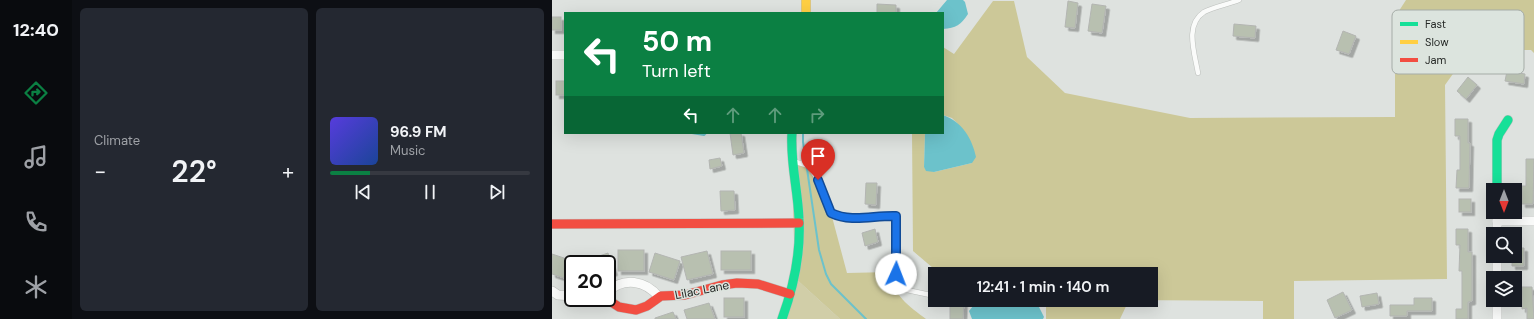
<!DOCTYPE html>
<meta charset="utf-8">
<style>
:root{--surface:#171b24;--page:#242831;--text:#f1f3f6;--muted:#9ea1a6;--line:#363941;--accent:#0b8043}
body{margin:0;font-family:"DM Sans",sans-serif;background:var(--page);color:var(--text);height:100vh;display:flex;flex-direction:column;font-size:15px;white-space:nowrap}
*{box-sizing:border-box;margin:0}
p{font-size:13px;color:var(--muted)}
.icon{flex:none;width:22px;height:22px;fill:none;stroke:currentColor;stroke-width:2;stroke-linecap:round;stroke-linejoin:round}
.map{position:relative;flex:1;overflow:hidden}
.side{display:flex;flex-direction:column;gap:8px;padding:8px;background:#0d0f14;width:480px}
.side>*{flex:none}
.guide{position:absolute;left:12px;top:12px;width:380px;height:122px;border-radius:0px;box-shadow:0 4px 16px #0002;background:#0b8043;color:#fff;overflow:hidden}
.needle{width:26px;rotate:180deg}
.buttons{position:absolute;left:934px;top:183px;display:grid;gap:8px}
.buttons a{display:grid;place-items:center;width:36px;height:36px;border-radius:0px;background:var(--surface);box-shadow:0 4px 16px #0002;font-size:20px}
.speed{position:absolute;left:12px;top:255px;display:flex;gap:8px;font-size:20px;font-weight:700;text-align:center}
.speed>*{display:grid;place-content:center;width:52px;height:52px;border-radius:50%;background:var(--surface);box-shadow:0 4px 16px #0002;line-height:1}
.speed .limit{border:2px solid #111;border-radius:6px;background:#fff;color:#111}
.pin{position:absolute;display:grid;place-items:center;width:34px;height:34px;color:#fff;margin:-41px -17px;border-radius:50% 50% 50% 0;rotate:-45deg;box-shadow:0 0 4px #0007}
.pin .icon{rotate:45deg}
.me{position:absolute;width:44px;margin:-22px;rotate:2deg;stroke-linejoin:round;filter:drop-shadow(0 0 3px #0008)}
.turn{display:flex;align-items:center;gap:14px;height:84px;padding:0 12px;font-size:18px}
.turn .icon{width:52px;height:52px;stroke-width:2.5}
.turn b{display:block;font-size:28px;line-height:34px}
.lanes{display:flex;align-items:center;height:38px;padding:0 12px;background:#0003;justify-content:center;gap:20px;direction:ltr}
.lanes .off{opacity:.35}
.big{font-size:30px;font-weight:600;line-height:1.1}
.side .card{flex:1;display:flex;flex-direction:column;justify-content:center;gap:6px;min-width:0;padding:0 14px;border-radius:6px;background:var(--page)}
.song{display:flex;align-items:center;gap:12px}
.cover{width:48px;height:48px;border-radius:6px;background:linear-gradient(135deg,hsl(250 70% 55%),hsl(220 70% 35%))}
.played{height:4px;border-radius:2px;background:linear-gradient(90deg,var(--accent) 20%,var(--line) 20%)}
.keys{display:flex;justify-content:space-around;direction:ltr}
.heat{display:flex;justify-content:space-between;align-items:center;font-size:22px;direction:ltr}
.side .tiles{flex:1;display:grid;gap:8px;grid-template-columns:repeat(2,1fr)}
.trip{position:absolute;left:376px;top:267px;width:230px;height:40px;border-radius:0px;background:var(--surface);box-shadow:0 4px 16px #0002;font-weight:600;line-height:40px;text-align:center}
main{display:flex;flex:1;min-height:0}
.dock{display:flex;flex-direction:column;width:72px;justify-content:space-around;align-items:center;background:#090b0e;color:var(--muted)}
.dock .icon{width:28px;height:28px}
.dock .selected{color:var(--accent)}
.dock b{font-size:18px;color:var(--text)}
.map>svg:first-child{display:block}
.green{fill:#d1cea8}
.forest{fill:#ccc898}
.water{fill:#6cc2cb}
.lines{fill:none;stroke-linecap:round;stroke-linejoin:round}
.stream{stroke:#6cc2cb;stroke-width:2}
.building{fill:#b8c0b0;stroke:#b3b5b2;filter:url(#shadow)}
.lane-casing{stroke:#bcbfbc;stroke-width:5.5}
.street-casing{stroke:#bcbfbc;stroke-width:10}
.fast-casing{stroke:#bcbfbc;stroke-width:10}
.slow-casing{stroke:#bcbfbc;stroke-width:10}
.jam-casing{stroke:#bcbfbc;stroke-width:10}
.lane{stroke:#fafbfa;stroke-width:4.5}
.street{stroke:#fafbfa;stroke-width:9}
.fast{stroke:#16e098;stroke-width:9}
.slow{stroke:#ffcf43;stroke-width:9}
.jam{stroke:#f24e42;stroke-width:9}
.route-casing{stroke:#114b97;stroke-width:10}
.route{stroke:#1a73e8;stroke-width:7}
.labels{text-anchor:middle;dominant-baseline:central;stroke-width:3;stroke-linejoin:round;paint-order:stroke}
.street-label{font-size:12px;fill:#262927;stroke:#dce4de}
.key{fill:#dce4de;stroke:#a5aca7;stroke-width:1}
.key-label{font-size:11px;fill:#262927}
</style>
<main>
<nav class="dock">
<b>12:40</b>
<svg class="icon selected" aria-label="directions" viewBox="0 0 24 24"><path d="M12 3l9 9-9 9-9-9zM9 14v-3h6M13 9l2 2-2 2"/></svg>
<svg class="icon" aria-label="music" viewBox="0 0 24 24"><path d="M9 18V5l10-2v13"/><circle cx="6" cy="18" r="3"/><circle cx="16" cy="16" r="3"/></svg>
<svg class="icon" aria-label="phone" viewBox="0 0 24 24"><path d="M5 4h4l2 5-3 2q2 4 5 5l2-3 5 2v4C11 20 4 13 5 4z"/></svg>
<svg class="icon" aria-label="climate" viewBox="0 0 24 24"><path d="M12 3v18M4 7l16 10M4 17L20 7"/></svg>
</nav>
<section class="side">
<div class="tiles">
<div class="card"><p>Climate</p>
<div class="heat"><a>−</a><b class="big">22°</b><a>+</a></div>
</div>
<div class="card">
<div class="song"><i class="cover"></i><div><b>96.9 FM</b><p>Music</p></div></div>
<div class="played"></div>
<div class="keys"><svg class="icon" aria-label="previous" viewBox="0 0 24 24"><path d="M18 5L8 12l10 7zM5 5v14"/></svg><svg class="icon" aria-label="pause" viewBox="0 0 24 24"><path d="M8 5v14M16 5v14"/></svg><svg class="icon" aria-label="next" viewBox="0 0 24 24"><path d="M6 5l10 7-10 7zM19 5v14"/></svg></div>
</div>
</div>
</section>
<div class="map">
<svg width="982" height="319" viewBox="0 0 982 319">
<defs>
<filter id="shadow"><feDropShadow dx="3.5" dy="3.5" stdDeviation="0" flood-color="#0004"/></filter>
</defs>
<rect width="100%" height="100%" fill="#dee2df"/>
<polygon class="green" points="243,278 288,319 230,319"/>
<g class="forest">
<polygon points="854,0 982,0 982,53 979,50 918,50 893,85 895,279 742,281 742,319 711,319 711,301 577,300 568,319 494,319 494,300 599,300 599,274 388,274 361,251 360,133 373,133 372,167 382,172 420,163 405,123 400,118 391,115 391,47 402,54 441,1 462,1 475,57 513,93 638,118 843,117 843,17"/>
<path d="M240 164 257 166 279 213 295 273 339 272C340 295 357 306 374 319H288L243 278Z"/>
</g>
<g class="water">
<path d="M395 0H411L413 2 416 14C409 25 404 28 391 29V13H384Z"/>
<path d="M391 115C410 122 420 138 424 157L420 163 382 172 374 171 372 167 373 133H391Z"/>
<polygon points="426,300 478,300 487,307 492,317 491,319 420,319 417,311"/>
</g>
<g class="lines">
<g class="stream">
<polyline points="140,133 152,135 154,133"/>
<polyline points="251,133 251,142 267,250 274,274 279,284 314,319"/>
</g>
</g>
<g class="building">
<polygon points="516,1 526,3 523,28 513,27"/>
<polygon points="325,4 344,5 344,13 325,13"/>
<polygon points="540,4 554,6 550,33 536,31"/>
<rect x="0" y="17" width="9" height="13"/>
<polygon points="682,24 704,26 703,38 681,36"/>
<polygon points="791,31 804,36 797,54 784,50"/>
<polygon points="955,71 973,74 972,84 953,81"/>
<polygon points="916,77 925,85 914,99 905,91"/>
<rect x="4" y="81" width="9" height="14"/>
<polygon points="903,119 916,119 916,143 918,143 917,188 904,188 905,170 908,170 908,136 903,136"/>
<polygon points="178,133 189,133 192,153 181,155"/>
<polygon points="168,158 170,166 158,169 157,160"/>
<polygon points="974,159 982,159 981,204 970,204 970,186 974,186"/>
<polygon points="314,183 325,183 324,205 313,204"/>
<polygon points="168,191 182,191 183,210 169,211"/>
<rect x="907" y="199" width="12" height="13"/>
<polygon points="323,229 326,242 313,246 310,233"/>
<polygon points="904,229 916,229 916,252 920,252 920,301 916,302 916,319 904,319 904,309 910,309 910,271 907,271 908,245 904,245"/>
<polygon points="963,248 972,248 972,266 960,266 960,256 963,256"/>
<rect x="66" y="250" width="26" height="21"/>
<polygon points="155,251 161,274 135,280 129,257"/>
<rect x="169" y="251" width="30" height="19"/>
<polygon points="56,253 62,272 55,274 55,264 27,264 27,263"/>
<polygon points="103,253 128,261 122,280 97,272"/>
<polygon points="0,254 21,261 21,271 18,280 0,274"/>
<polygon points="970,287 980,287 982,319 975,319 975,308 970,309"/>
<polygon points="791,292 800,310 783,318 775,300"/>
<polygon points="825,293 827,304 810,307 808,296"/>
<rect x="172" y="298" width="20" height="19"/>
<polygon points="862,298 880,298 880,311 855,311 855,316 838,316 838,305 862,305"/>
<polygon points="398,300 412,300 411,319 398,319"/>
<polygon points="157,303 163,319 135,319 132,310"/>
<polygon points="121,312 124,319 103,319 103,318"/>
</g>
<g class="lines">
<defs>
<g id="lane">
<path d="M646 73C643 54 632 25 652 12 661 7 677 4 687 0"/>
<path d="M241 161 257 166 266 180 279 213C300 222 322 215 344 216V274L348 283 355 290 383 296"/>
</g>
<g id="street">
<polyline points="0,55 13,55"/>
<polyline points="945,212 945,234"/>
<polyline points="945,221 982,221"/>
<polyline points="945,256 945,278"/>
<polyline points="0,291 6,295 21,296"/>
<path d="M55 292C72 277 93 280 107 297"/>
<polyline points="945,300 945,319"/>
</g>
<g id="fast">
<polyline points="945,190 945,140 947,134 956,120"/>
<path d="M230 319C242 286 249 254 247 219 246 190 238 162 240 133"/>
</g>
<polyline id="slow" points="254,0 254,13"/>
<g id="jam">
<polyline points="0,224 247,223"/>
<polyline points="53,298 67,307 84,310 95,306 109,296 133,295 170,285 185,283 206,284 238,294"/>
</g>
</defs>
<use href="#lane" class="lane-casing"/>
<use href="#street" class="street-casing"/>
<use href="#fast" class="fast-casing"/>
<use href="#slow" class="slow-casing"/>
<use href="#jam" class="jam-casing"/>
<use href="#lane" class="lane"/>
<use href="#street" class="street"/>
<use href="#fast" class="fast"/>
<use href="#slow" class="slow"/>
<use href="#jam" class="jam"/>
</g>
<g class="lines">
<defs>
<path id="route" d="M266 180 279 213C300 223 322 215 344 216V274"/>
</defs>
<use href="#route" class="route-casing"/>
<use href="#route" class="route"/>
</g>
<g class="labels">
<g class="street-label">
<text transform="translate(150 290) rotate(-11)">Lilac Lane</text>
</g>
</g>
<rect x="840" y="10" width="132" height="64" rx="6" class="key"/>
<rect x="848" y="22" width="18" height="4" fill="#16e098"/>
<rect x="848" y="40" width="18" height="4" fill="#ffcf43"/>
<rect x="848" y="58" width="18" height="4" fill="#f24e42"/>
<g class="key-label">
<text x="873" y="28">Fast</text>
<text x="873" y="46">Slow</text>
<text x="873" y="64">Jam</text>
</g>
</svg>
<div class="buttons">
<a><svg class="needle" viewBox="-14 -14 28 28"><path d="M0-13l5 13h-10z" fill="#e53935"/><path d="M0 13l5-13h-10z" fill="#9ea1a6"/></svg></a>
<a><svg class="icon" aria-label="search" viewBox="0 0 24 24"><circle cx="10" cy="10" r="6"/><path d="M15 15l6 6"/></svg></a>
<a><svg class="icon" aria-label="layers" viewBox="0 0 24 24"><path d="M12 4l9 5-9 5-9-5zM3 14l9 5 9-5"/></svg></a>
</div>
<div class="speed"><div class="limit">20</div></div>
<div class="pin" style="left:266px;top:180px;background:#d93025"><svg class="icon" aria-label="arrive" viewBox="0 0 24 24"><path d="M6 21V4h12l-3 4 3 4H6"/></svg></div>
<svg class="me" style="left:344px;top:274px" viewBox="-20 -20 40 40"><circle r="19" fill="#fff"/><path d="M0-13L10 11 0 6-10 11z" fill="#1a73e8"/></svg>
<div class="trip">12:41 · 1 min · 140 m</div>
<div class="guide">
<div class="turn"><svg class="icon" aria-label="left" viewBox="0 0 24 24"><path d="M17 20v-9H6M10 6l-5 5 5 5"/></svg><div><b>50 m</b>Turn left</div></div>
<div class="lanes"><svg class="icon" aria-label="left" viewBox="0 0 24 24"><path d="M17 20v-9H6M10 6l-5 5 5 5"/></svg><svg class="icon off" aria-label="ahead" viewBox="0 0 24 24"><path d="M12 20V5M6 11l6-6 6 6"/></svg><svg class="icon off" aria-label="ahead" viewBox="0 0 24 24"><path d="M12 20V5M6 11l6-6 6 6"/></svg><svg class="icon off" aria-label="right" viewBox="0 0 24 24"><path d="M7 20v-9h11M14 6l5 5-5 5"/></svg></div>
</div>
</div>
</main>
